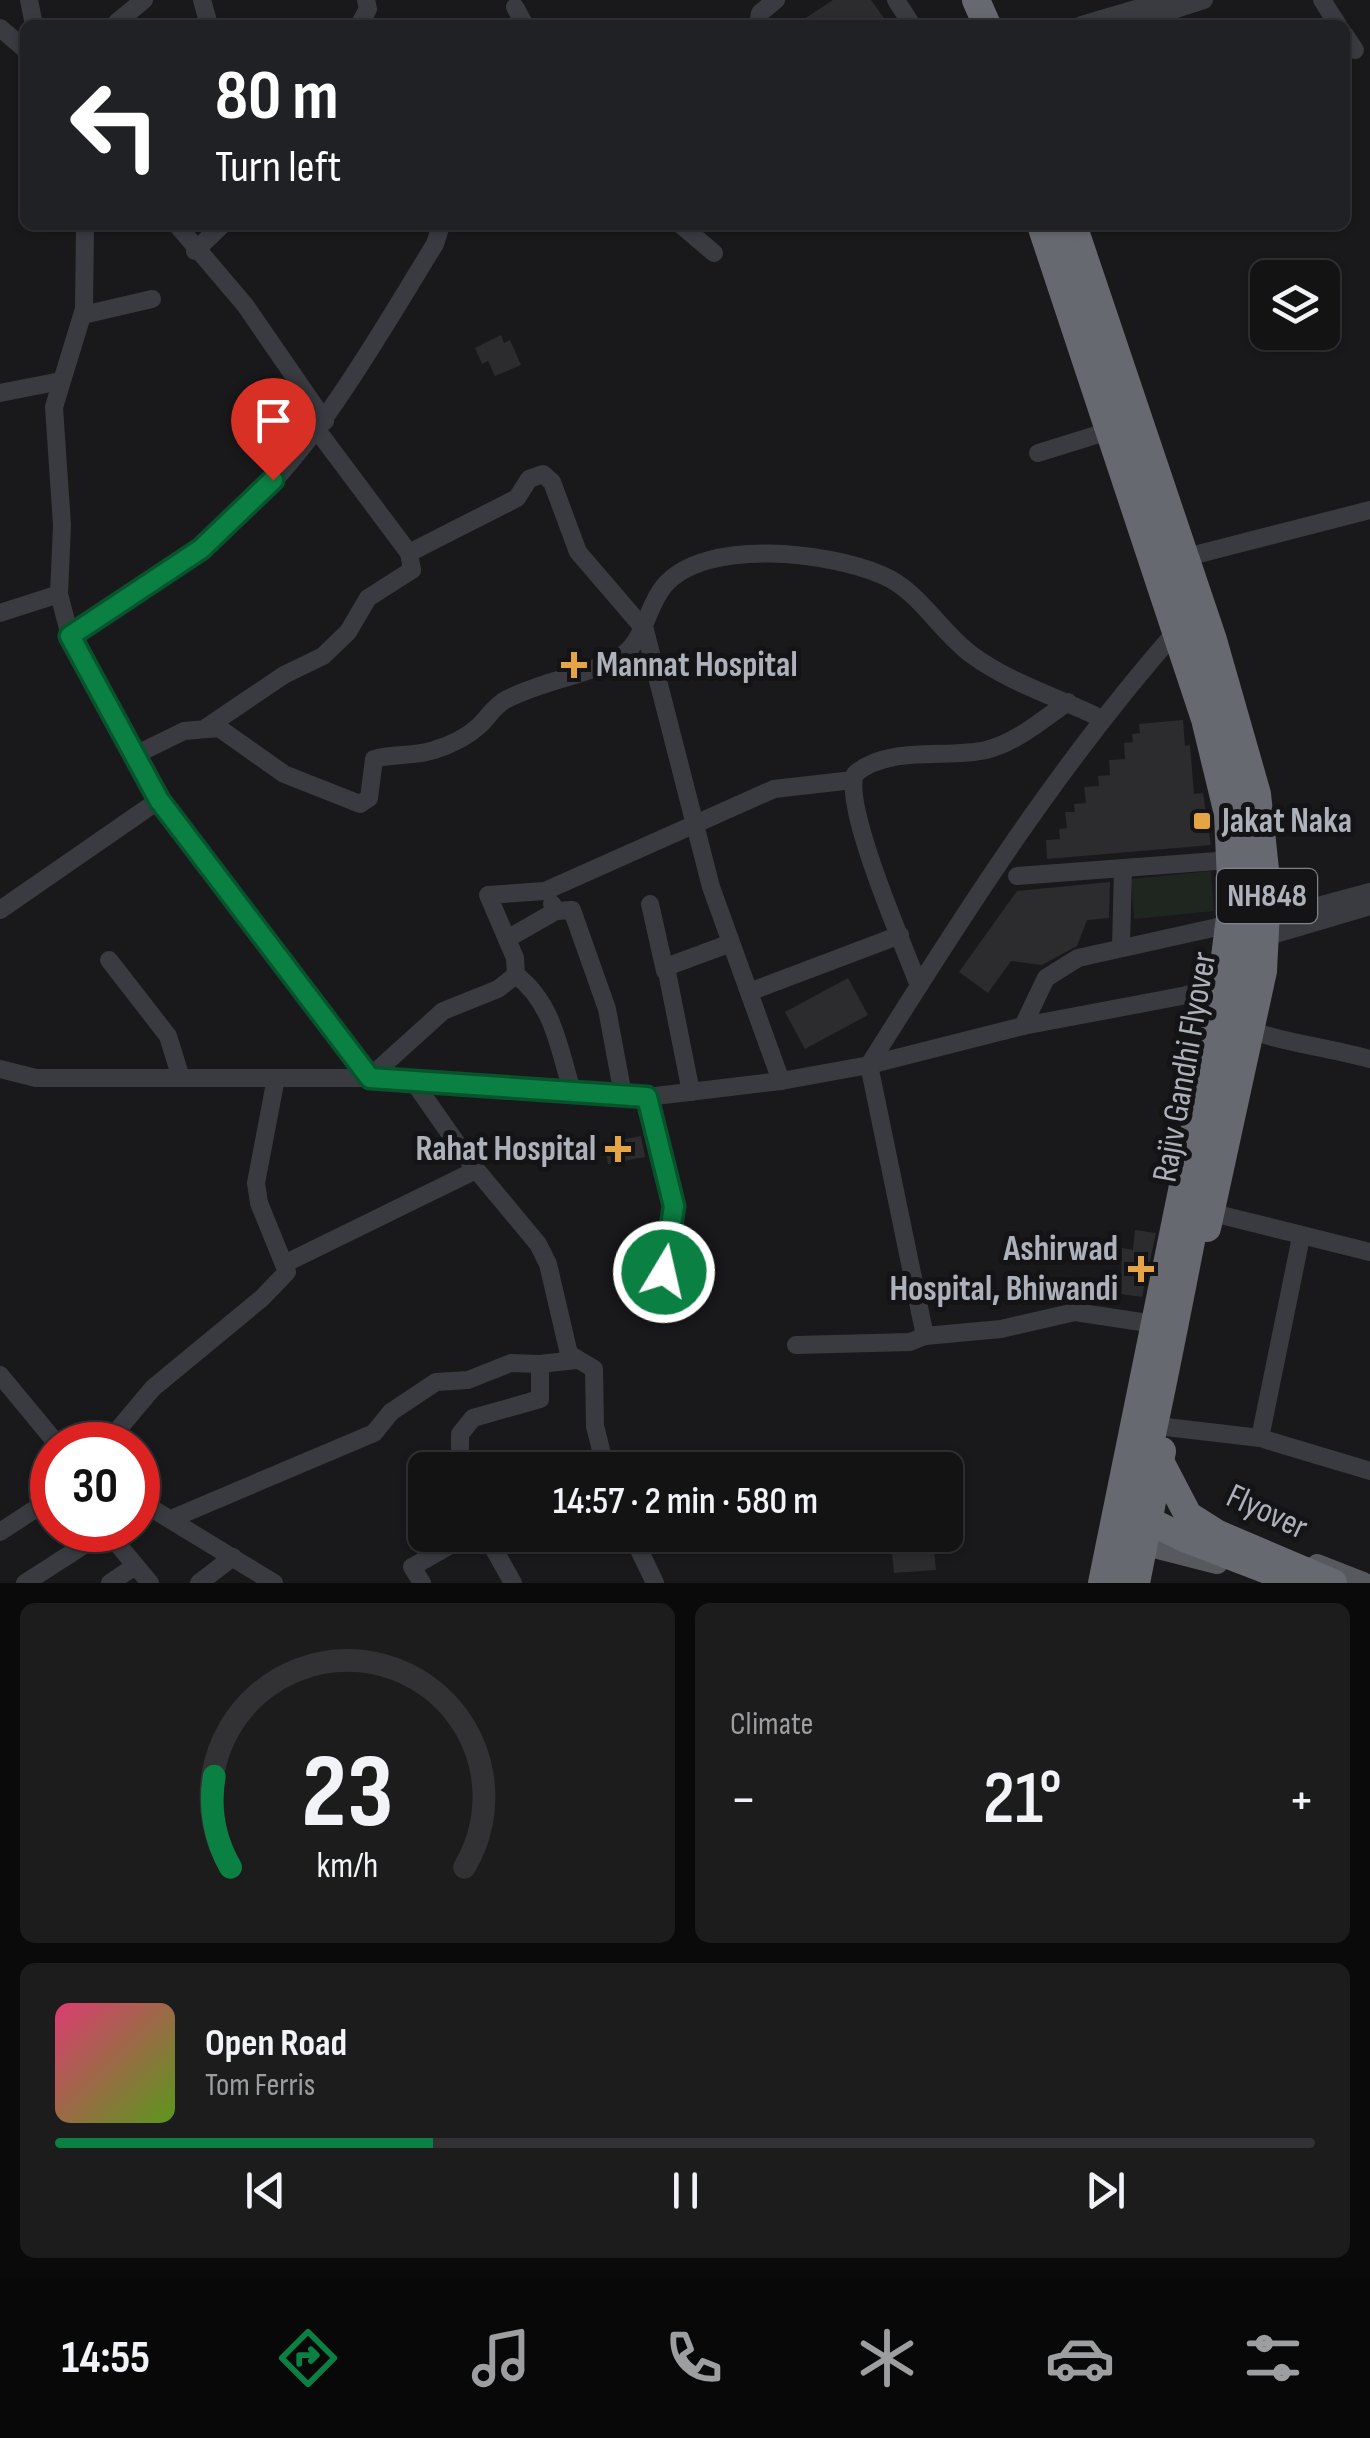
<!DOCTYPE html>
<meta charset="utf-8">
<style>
:root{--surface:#131314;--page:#1c1c1d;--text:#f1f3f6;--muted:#9d9ea0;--line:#323234;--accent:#0b8043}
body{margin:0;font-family:"Sofia Sans Condensed",sans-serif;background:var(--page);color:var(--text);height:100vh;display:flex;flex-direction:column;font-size:38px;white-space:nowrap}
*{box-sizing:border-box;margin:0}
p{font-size:32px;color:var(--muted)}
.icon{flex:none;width:55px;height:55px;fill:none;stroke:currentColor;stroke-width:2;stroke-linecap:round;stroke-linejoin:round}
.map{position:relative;height:1583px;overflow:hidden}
.drawer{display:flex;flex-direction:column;gap:20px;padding:20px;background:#0a0a0b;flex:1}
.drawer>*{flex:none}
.top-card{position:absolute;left:20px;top:20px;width:1330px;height:210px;border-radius:15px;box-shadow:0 2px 8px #0004,0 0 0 2px var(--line);background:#202124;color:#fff;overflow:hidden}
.tools{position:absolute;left:1250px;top:260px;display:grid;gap:20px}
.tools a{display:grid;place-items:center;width:90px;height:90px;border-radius:15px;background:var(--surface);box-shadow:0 2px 8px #0004,0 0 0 2px var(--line);font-size:50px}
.speed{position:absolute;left:30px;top:1422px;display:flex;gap:20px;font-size:50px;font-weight:700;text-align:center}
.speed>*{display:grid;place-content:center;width:130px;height:130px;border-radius:50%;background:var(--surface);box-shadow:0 2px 8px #0004,0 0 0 2px var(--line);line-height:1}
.speed .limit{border:15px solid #d22;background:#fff;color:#111}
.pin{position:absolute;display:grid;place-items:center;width:85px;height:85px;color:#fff;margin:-102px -42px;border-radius:50% 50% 50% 0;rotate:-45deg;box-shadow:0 0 10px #0007}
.pin .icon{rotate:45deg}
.me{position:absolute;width:110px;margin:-55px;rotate:9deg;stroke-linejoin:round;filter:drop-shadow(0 0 8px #0008)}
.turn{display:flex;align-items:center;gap:35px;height:210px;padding:0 30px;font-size:45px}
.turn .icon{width:130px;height:130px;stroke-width:2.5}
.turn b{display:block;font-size:70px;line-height:85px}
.big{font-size:75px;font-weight:600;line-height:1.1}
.drawer .card{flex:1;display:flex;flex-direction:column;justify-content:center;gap:15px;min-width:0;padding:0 35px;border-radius:15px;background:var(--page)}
.drawer .dial{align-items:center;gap:0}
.dial svg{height:260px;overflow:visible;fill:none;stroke:var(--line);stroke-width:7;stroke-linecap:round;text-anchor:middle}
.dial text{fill:var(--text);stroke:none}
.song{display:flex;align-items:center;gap:30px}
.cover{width:120px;height:120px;border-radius:15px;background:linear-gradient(135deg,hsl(340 70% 55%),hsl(90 70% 35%))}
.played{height:10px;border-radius:5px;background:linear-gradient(90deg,var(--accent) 30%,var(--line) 30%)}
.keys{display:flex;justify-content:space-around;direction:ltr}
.heat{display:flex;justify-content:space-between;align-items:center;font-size:55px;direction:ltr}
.drawer .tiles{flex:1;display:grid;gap:20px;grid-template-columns:1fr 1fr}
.card:last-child{grid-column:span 2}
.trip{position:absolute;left:408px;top:1452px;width:555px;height:100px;border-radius:15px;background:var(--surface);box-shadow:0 2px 8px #0004,0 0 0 2px var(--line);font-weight:600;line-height:100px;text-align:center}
.dock{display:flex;height:160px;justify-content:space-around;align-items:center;background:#080808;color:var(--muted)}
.dock .icon{width:70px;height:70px}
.dock .selected{color:var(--accent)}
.dock b{font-size:45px;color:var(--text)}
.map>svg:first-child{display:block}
.green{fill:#1f2620}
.building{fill:#2c2c2f}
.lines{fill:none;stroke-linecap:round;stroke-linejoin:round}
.minor{stroke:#3a3b40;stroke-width:18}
.major{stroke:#56595e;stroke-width:22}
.highway{stroke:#666a70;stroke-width:28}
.highway-bridge{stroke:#666a70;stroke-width:28}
.route-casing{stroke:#07532c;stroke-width:25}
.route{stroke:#0b8043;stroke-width:18}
.poi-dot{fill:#e6a545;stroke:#141416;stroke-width:4}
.labels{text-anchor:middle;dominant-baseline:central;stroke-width:10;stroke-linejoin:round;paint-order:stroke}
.shield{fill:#141416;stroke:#7e8289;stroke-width:2.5}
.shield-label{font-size:32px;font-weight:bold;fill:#acb1ba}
.poi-label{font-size:35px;font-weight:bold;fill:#acb1ba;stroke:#141416;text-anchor:start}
.street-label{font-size:35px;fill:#acb1ba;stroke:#141416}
</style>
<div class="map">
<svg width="1370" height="1583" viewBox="0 0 1370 1583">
<rect width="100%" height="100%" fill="#19191b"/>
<polygon class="green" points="1211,871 1214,911 1134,919 1131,879"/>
<g class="building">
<polygon points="833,0 871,0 889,25 795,25"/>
<polygon points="501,335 504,343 510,340 521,365 495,376 488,361 482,364 475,348"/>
<polygon points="1183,720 1185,746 1190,745 1194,794 1203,793 1211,845 1047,859 1046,840 1060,839 1059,829 1067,828 1065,812 1075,812 1074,804 1086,803 1084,787 1099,786 1098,776 1110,775 1109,760 1125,759 1124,743 1133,742 1132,734 1140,733 1139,724"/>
<polygon points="1110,882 1109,918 1087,920 1077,946 1042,965 1011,961 988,993 959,972 1017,891"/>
<polygon points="848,978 868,1015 805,1049 785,1012"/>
<polygon points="641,1136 645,1157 608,1164 604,1143"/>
<polygon points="1135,1230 1156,1233 1142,1297 1121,1294 1122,1248 1133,1250"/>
<polygon points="934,1550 936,1570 894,1573 892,1553"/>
</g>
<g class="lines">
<g class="minor">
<polyline points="29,0 34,25"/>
<polyline points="202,0 209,25"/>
<polyline points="896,0 912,25"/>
<polyline points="1322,0 1338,25"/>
<polyline points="515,7 525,25"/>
<polyline points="119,25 117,22 144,0"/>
<polyline points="359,25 368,9 366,0"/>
<polyline points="758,25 760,13 776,0"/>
<polyline points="1082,25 1166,0"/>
<polyline points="1127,25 1204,0"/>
<polyline points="0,28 25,49"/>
<polyline points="1345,35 1355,50"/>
<polyline points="85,225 84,309 54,407 62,525 59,594 70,636 159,800 370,1077 443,1011 498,989 516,975 515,958 488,895 545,891 774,789 853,780"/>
<polyline points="177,225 245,305 325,421"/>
<polyline points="681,225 714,253"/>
<polyline points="195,251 222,225"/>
<polyline points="83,315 152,299"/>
<polyline points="0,393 61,381"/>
<polyline points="1038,453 1109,431"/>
<polyline points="409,553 517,498 529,479 543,474 552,482 578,552 645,630 711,887 781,1081"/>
<polyline points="1179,559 1370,510"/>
<polyline points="0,613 59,594"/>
<path d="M70 636C121 602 176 571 222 532 314 453 372 346 435 244L441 225"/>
<polyline points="207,727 284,675 323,656 348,632 368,598 412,570 409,553 317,430"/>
<path d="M135 755 184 731 219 728 284 774 360 804 369 798 374 759C393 753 414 757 434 750 451 745 467 737 480 725 489 716 495 705 507 699 541 682 581 676 615 660 645 645 645 609 664 586 705 537 829 552 882 575 920 591 939 631 972 655 1010 683 1060 698 1102 719"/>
<polyline points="1017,876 1230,860"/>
<polyline points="650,904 665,971"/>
<polyline points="0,910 159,800"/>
<polyline points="556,911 572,910 607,1009 623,1095"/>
<polyline points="1256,936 1265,937 1370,906"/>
<polyline points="507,939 556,911 552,904"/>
<polyline points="1121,946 1123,868"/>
<polyline points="109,960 168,1036 181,1078"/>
<path d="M516 975C553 1003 559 1048 572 1091"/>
<path d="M919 986C904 946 843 808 855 774 888 745 946 759 986 750 1016 743 1043 719 1068 702"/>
<polyline points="749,992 900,935"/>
<path d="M1187 995C1251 1044 1297 1039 1370 1059"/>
<polyline points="1023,1026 1046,978 1078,958 1231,924 1266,920 1370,892"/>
<polyline points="0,1069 36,1078 411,1078 647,1097 781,1081 869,1065 1023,1026 1187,995 1223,980 1229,981"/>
<polyline points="411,1078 469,1161 538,1244 548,1264 569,1354 594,1369 595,1426 606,1470"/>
<polyline points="691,1092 666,967 731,943"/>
<polyline points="647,1097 673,1206 664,1272"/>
<polyline points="1201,1210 1370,1252"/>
<polyline points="286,1263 476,1170"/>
<path d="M925 1336 869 1065C964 913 1061 761 1180 627"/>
<polyline points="796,1345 910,1342 925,1336 1001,1329 1075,1312 1161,1325"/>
<polyline points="0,1375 58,1445"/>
<polyline points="1166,1427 1260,1438 1370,1471"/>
<polyline points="1260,1438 1301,1237"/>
<polyline points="105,1445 153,1388 262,1298 287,1272 259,1203 256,1183 276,1078"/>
<polyline points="460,1470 460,1434 473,1418 540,1399 540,1364 576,1360"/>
<polyline points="138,1500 274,1583"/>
<polyline points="171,1519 374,1433 391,1412 436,1382 468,1380 511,1363 540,1364"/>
<polyline points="106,1530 150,1583"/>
<polyline points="0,1532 52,1498"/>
<polyline points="486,1535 513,1583"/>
<polyline points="632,1535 655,1583"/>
<polyline points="25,1583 106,1531"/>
<polyline points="110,1583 135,1566"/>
<polyline points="199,1583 233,1557"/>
<polyline points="422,1583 412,1567 468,1535"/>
</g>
<g class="major">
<polyline points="1127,1540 1217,1563"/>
<polyline points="1317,1565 1363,1583"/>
</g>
<g class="highway">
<polyline points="976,0 987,25"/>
<polyline points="1041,225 1205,719 1228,814 1232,902 1217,1019 1102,1583"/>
<polyline points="1073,225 1213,640 1257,794 1267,889 1263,971 1207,1228"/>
<polyline points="1184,1538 1301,1583"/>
<polyline points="1136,1583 1162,1451"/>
</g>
<g class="highway-bridge">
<path d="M1057 225C1104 369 1157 511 1200 656 1221 726 1243 796 1247 870 1253 964 1226 1062 1208 1154 1180 1297 1153 1441 1118 1583"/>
<polyline points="1151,1444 1188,1515 1218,1534 1333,1583"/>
<polyline points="1135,1514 1184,1538"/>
</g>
</g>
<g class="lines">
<defs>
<polyline id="route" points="273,480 201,549 70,636 159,800 370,1078 647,1097 674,1206 664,1272"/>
</defs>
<use href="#route" class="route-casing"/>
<use href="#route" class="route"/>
</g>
<g class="poi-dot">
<path d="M569 650h10v10h10v10h-10v10h-10v-10h-10v-10h10z"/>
<rect x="1192" y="811" width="20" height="20" rx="5"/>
<path d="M613 1134h10v10h10v10h-10v10h-10v-10h-10v-10h10z"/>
<path d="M1136 1254h10v10h10v10h-10v10h-10v-10h-10v-10h10z"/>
</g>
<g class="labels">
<rect class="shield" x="1217" y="869" width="100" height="54" rx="8"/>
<g class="shield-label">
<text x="1267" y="896">NH848</text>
</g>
<g class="poi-label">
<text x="596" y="665">Mannat Hospital</text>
<text x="1222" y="821">Jakat Naka</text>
<text x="596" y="1149" text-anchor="end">Rahat Hospital</text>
<text x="1118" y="1249" text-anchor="end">Ashirwad<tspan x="1118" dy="40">Hospital, Bhiwandi</tspan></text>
</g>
<g class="street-label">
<text transform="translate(1185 1067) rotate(-80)">Rajiv Gandhi Flyover</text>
<text transform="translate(1267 1512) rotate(25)">Flyover</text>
</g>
</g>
</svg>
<div class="tools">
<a><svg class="icon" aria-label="layers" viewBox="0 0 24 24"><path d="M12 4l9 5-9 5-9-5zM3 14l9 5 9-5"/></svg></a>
</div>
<div class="speed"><div class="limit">30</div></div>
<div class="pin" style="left:273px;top:480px;background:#d93025"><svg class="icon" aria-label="arrive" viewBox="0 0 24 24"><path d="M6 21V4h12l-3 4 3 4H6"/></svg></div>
<svg class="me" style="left:664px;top:1272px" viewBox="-20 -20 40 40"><circle r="17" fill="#0b8043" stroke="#fff" stroke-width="3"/><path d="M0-11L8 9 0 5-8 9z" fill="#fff"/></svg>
<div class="trip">14:57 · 2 min · 580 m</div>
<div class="top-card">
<div class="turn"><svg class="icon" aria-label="left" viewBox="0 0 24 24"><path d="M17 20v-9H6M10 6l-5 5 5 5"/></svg><div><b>80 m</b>Turn left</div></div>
</div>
</div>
<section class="drawer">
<div class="tiles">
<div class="card dial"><svg viewBox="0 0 100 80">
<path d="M14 69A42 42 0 1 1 86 69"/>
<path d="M14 69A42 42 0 0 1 9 41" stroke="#0b8043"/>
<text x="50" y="56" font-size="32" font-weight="700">23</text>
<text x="50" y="72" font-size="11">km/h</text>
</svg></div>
<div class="card"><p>Climate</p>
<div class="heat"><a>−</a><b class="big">21°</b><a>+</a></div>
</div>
<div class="card">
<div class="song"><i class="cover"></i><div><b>Open Road</b><p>Tom Ferris</p></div></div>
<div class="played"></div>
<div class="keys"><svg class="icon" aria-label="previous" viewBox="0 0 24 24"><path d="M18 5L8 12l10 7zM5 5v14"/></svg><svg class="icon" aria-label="pause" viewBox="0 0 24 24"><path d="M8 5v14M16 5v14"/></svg><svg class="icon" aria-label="next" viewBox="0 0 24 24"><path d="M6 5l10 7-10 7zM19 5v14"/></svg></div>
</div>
</div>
</section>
<nav class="dock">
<b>14:55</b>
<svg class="icon selected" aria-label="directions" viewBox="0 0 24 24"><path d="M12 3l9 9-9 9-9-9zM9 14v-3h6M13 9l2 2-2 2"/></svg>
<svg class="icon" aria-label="music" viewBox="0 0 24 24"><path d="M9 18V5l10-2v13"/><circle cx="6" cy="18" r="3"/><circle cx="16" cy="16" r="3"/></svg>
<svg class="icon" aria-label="phone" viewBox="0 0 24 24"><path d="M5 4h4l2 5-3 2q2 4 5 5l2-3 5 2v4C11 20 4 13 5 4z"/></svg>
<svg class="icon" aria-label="climate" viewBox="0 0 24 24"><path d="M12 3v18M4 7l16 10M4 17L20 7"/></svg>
<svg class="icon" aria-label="car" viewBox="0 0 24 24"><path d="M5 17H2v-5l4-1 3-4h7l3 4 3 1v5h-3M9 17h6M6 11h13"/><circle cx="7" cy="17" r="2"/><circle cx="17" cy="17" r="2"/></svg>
<svg class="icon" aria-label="filters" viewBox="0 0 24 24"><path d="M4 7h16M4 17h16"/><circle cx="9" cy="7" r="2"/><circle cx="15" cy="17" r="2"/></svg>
</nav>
